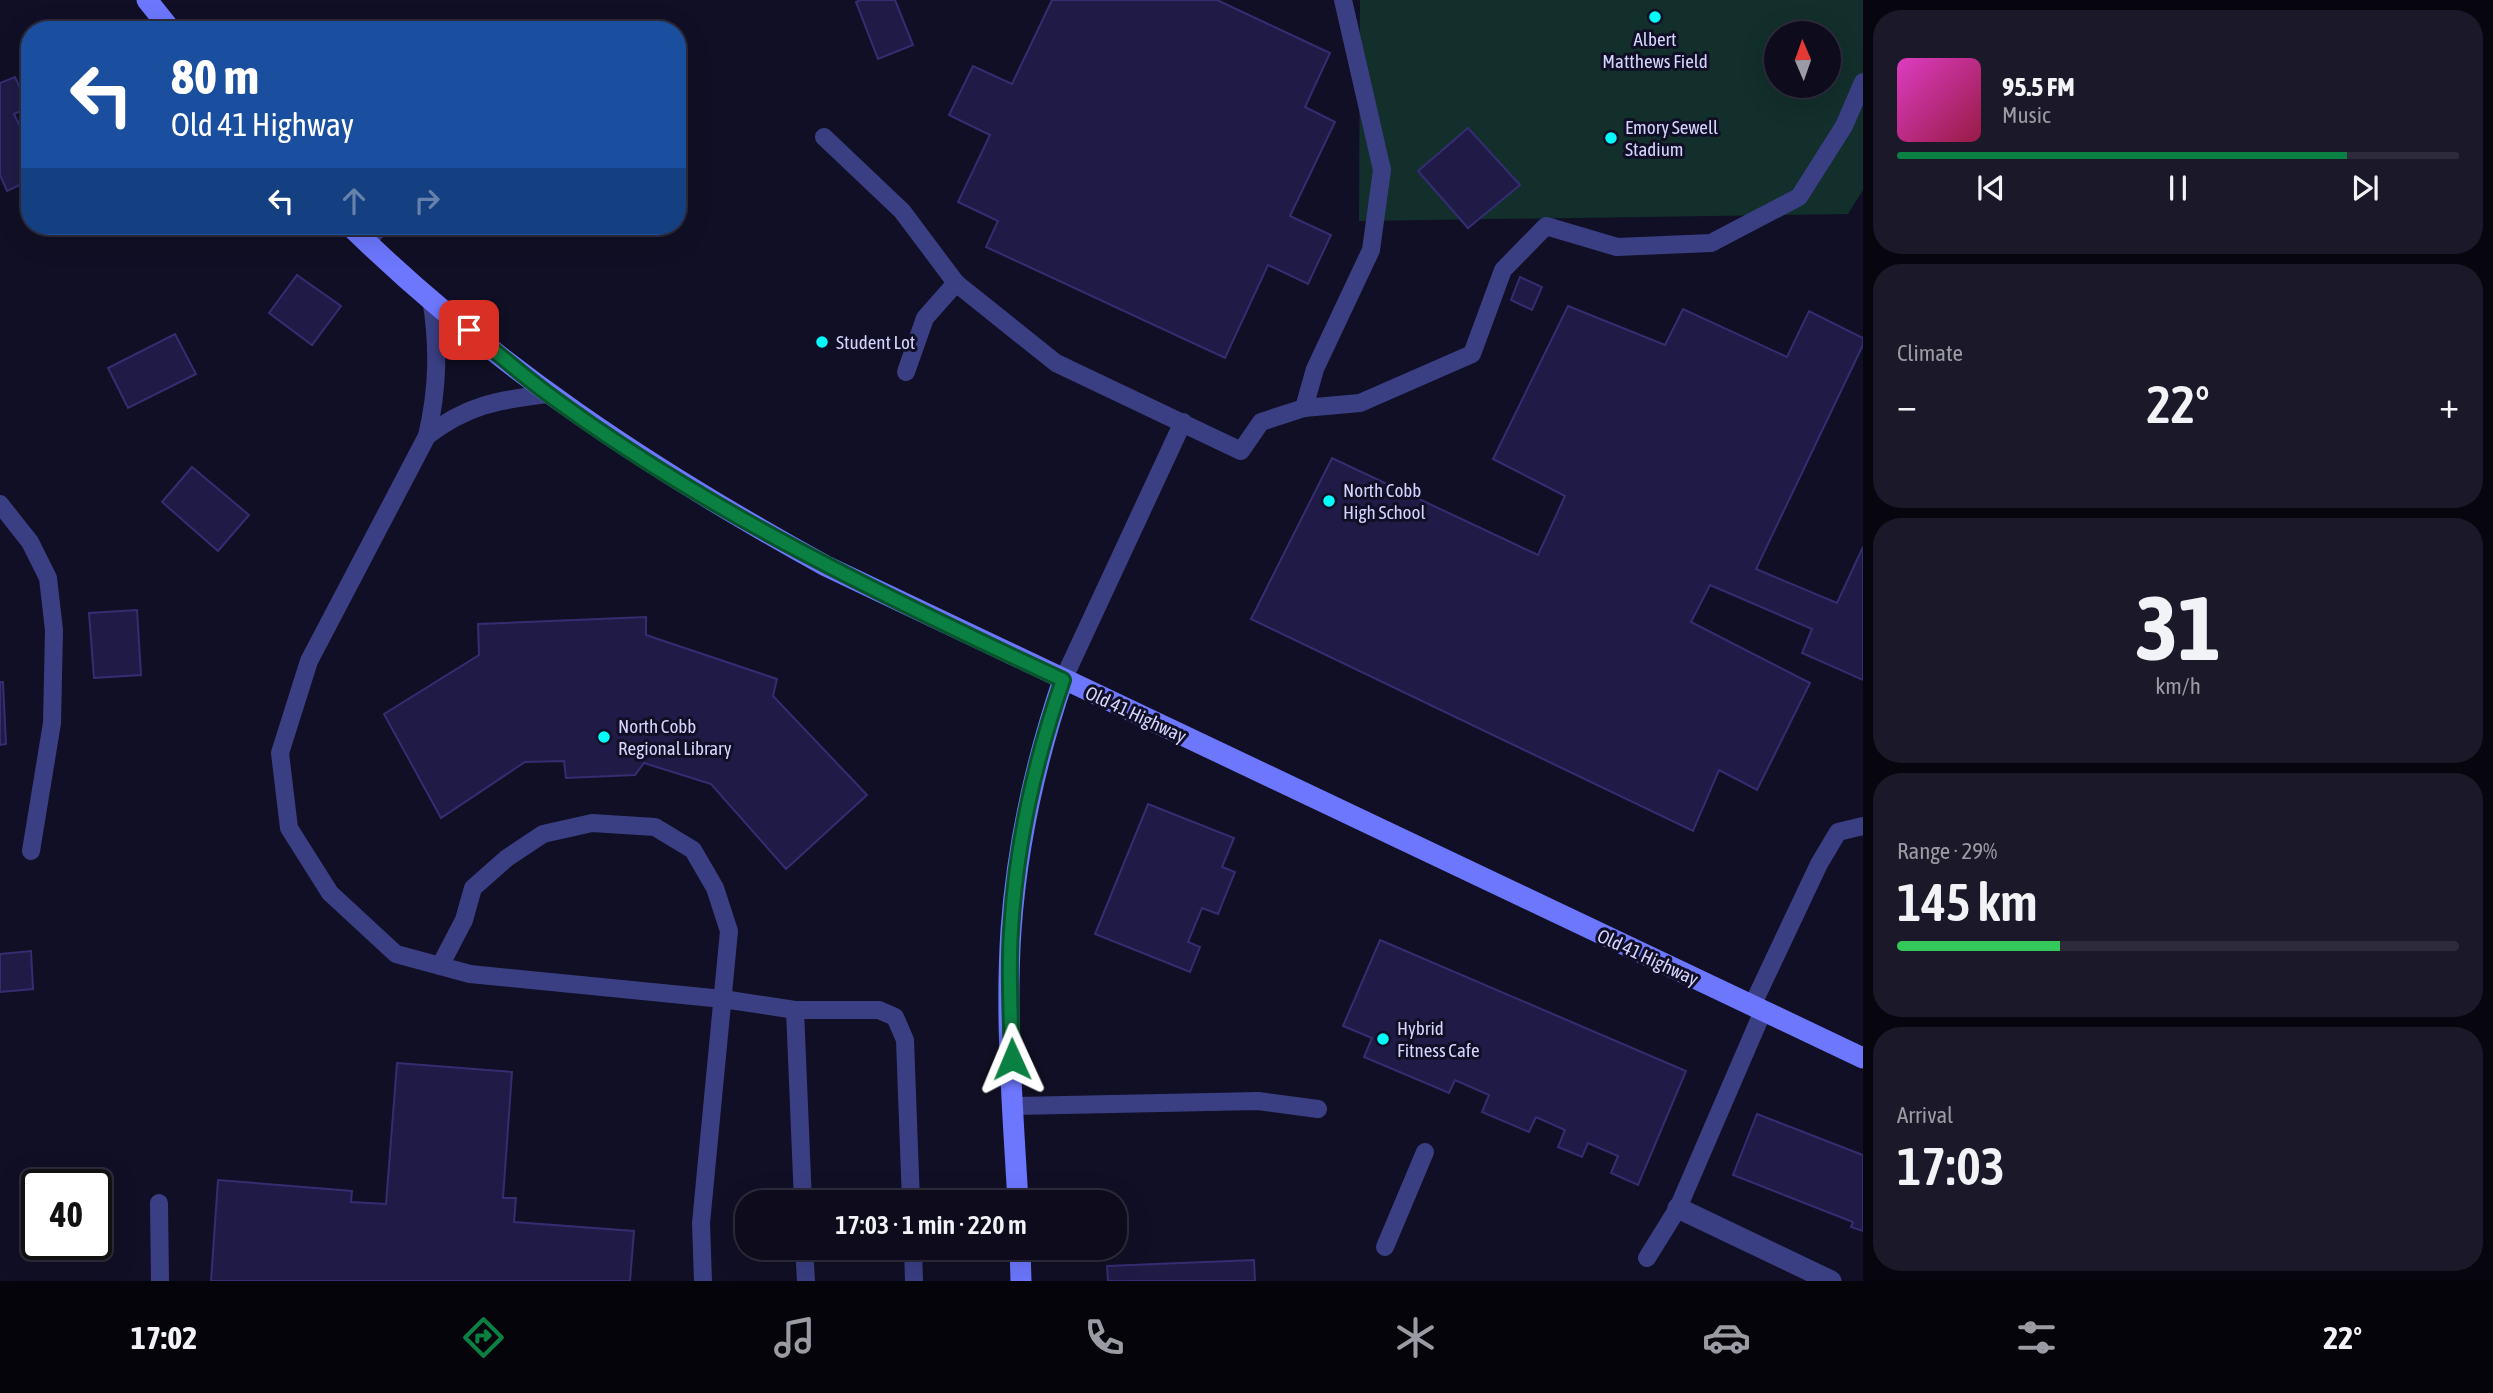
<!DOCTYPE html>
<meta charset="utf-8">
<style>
:root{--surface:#0d0b1c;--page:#1b1929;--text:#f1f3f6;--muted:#9a9ba3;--line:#2d2b3b;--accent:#0b8043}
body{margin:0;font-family:"Asap Condensed",sans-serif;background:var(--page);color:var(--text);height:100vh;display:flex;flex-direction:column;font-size:26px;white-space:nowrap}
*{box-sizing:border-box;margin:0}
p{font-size:23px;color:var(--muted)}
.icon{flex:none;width:38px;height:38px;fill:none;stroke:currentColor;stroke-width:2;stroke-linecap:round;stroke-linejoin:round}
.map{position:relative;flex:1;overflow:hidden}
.drawer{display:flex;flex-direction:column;gap:10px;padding:10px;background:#07060f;width:630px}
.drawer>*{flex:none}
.banner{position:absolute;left:21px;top:21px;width:665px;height:214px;border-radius:28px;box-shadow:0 7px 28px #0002,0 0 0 2px var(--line);background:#1a4fa0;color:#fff;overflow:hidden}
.needle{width:46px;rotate:358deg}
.fabs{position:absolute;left:1764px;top:21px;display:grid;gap:14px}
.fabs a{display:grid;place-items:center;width:77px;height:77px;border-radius:50%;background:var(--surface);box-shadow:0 7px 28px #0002,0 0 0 2px var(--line);font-size:35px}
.speed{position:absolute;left:21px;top:1169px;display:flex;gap:14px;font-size:35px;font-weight:700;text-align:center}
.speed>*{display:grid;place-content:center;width:91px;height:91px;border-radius:50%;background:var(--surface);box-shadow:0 7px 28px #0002,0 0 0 2px var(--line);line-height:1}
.speed .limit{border:4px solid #111;border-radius:10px;background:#fff;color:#111}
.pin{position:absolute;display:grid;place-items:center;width:60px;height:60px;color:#fff;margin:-30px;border-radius:14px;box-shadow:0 4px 10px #0006}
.me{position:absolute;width:77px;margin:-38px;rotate:359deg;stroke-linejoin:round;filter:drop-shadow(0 0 5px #0008)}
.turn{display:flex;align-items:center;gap:24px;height:147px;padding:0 35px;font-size:32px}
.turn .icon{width:91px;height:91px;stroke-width:2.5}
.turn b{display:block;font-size:49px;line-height:60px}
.lanes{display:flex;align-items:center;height:66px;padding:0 35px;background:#0003;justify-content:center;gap:35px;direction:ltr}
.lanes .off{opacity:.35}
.big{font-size:52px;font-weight:600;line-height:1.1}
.drawer .card{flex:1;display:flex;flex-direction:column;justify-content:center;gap:10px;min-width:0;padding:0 24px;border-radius:28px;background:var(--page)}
.drawer .dial{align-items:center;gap:0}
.dial b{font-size:91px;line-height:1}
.song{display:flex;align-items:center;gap:21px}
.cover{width:84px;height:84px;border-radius:10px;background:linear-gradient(135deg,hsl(310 70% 55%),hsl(340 70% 35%))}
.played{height:7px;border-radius:4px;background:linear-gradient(90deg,var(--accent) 80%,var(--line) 80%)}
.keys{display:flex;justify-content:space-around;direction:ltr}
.heat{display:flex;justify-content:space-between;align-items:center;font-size:38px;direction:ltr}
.charge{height:10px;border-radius:5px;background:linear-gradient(90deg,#34c759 29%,var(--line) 0)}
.trip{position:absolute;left:735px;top:1190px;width:392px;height:70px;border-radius:28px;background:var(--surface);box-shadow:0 7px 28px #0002,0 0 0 2px var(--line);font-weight:600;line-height:70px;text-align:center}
.menu{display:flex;height:112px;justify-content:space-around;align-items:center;background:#05040b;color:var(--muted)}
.menu .icon{width:49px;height:49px}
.menu .active{color:var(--accent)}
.menu b{font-size:32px;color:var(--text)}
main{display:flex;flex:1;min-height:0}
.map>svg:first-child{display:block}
.green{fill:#122f2b;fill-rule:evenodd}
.building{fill:#201b46;stroke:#342d72;stroke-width:2}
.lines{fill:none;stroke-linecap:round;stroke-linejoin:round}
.lane{stroke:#3a3f84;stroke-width:18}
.street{stroke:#3a3f84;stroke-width:21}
.secondary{stroke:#6c77fe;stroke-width:21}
.route-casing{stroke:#07532c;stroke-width:18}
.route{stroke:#0b8043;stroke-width:12}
.poi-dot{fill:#02fcfc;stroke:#110f25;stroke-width:2.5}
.labels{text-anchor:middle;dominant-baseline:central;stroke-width:6;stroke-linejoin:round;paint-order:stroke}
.poi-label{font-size:19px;fill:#d5d4ff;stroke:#110f25;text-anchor:start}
.street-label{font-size:19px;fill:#d5d4ff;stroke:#110f25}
</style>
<main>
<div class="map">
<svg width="1863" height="1281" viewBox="0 0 1863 1281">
<rect width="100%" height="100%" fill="#110f25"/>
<path class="green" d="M1360 0H1863V190L1848 214 1359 221ZM1776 33H1829V86H1776Z"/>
<g class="building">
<polygon points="861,0 895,0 913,45 878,59 856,2"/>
<polygon points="1052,0 1217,0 1330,53 1305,107 1335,122 1290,216 1331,235 1308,284 1268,265 1225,358 986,247 998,221 958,202 990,135 949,115 973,66 1012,84"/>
<polygon points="15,77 29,107 14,114 30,147 30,180 7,191 0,175 0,83"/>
<polygon points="1468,128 1520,185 1468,228 1418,171"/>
<polygon points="297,275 341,306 312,345 269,313"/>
<polygon points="1520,277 1542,287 1532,310 1511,300"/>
<polygon points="1568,306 1665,345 1683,309 1787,357 1809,311 1863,338 1863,345 1756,569 1837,603 1863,547 1863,680 1802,653 1812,629 1710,585 1691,622 1810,683 1757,790 1719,770 1693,831 1251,619 1332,458 1538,555 1565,496 1493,459"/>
<polygon points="175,334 196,374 128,408 108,368"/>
<polygon points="192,467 249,515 218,551 162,502"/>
<polygon points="137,610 141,675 94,678 89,613"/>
<polygon points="646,617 646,635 777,679 773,696 867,795 786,869 711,784 644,763 635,775 566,778 564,761 525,762 441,818 384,714 479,655 478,624"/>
<polygon points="0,682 3,682 6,744 0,745"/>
<polygon points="1148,804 1234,838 1222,867 1235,872 1218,914 1202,908 1188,942 1200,947 1190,972 1095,934"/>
<polygon points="1380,940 1686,1071 1638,1185 1611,1173 1618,1156 1588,1143 1582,1157 1558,1147 1565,1130 1536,1117 1529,1132 1482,1112 1489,1095 1455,1080 1449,1093 1364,1057 1372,1038 1343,1026"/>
<polygon points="31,951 33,989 0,992 0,954"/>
<polygon points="397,1063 512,1072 503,1198 516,1198 514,1222 634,1231 630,1281 211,1281 218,1180 352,1191 351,1202 386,1204"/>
<polygon points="1757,1114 1863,1155 1863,1231 1851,1227 1853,1222 1733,1175"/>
<polygon points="1254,1260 1255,1281 1108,1281 1107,1266"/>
</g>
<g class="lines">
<g class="lane">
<polyline points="824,137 902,211 956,283 1056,363 1241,451 1261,422 1304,408 1360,403 1472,354 1503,270 1546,226 1617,247 1711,243 1799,197 1844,126 1863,82"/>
<polyline points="367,242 380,226"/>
<path d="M431 298C439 347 438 389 427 436L309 661 280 753 289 828 330 893 396 954 470 974 723 999 795 1010H879L895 1017 905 1040 911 1202"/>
<polyline points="906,372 925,318 956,283"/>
<polyline points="1304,408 1315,369 1371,250 1382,170 1343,0"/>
<path d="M427 436C467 405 498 400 547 394"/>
<polyline points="0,504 30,542 48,578 54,630 52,723 31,851"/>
<polyline points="1063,680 1183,422"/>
<polyline points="440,966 464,920 473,888 507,858 543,834 592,823 655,827 693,850 715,888 729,931 701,1223 703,1281"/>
<polyline points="1752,1006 1819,864 1838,832 1863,826"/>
<polyline points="795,1010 803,1202"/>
<polyline points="1013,1106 1258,1101 1318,1109"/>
<polyline points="159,1203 160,1281"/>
<polyline points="1385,1247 1425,1152"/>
<polyline points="804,1248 806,1281"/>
<polyline points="913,1248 914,1281"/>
<polyline points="1647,1258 1678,1208 1763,1011"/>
</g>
<polyline class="street" points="1678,1208 1831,1281"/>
<g class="secondary">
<polyline points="147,0 171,30"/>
<path d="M350 226C493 366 652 470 826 566L1863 1058"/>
<path d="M1018 1202C1013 1112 1005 1020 1011 930 1017 845 1036 760 1063 680"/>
<polyline points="1020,1248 1021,1281"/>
</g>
</g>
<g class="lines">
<defs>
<path id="route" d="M469 330C495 351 521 374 548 394 706 511 885 597 1063 680 1035 760 1016 845 1011 931 1008 974 1011 1017 1012 1059"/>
</defs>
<use href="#route" class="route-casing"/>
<use href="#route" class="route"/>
</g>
<g class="poi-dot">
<circle cx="1655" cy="17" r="7"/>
<circle cx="1611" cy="138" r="7"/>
<circle cx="822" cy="342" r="7"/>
<circle cx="1329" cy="501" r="7"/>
<circle cx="604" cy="737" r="7"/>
<circle cx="1383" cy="1039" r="7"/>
</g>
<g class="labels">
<g class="poi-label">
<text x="1655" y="39" text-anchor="middle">Albert<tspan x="1655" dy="22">Matthews Field</tspan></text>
<text x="1625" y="127">Emory Sewell<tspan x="1625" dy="22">Stadium</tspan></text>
<text x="836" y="342">Student Lot</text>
<text x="1343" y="490">North Cobb<tspan x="1343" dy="22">High School</tspan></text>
<text x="618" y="726">North Cobb<tspan x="618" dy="22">Regional Library</tspan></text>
<text x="1397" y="1028">Hybrid<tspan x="1397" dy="22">Fitness Cafe</tspan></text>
</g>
<g class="street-label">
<text transform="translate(1136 714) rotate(25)">Old 41 Highway</text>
<text transform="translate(1648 957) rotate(25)">Old 41 Highway</text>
</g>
</g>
</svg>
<div class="fabs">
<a><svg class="needle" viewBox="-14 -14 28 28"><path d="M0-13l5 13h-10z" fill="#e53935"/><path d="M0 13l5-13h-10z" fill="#9a9ba3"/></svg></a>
</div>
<div class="speed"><div class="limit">40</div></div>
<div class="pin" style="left:469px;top:330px;background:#d93025"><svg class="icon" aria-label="arrive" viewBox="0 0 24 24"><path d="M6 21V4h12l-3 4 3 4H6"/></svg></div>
<svg class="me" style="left:1012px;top:1059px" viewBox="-20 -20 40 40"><path d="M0-17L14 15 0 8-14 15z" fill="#0b8043" stroke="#fff" stroke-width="4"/></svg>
<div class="trip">17:03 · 1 min · 220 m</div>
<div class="banner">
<div class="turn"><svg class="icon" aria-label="left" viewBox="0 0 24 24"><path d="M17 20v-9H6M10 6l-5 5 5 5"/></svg><div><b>80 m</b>Old 41 Highway</div></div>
<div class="lanes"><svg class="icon" aria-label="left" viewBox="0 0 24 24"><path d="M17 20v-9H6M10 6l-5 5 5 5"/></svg><svg class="icon off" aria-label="ahead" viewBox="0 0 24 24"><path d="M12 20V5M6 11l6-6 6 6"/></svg><svg class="icon off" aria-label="right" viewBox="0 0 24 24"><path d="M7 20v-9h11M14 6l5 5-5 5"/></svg></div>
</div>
</div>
<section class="drawer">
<div class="card">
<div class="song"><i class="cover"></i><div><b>95.5 FM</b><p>Music</p></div></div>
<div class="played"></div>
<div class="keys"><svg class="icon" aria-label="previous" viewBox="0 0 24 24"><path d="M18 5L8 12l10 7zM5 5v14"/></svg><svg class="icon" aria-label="pause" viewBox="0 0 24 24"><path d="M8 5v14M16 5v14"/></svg><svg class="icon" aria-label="next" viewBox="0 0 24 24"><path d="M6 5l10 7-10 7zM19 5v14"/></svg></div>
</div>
<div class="card"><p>Climate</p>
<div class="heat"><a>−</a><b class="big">22°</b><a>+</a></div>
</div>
<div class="card dial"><b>31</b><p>km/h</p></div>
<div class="card"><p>Range · 29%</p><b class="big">145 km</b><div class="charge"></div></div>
<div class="card"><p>Arrival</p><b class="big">17:03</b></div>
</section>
</main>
<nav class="menu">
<b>17:02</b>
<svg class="icon active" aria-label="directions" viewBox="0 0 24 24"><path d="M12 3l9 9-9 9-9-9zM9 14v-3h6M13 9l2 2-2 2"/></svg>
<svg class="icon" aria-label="music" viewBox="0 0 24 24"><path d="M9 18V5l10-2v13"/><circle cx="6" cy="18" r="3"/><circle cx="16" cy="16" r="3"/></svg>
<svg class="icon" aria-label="phone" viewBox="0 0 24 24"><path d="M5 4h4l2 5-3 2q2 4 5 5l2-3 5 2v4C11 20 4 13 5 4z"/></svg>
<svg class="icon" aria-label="climate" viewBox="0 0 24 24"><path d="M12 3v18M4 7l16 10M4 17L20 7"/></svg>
<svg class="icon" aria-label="car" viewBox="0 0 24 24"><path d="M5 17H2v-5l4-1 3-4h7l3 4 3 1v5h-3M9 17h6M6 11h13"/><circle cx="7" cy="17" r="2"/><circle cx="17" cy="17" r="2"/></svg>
<svg class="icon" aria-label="filters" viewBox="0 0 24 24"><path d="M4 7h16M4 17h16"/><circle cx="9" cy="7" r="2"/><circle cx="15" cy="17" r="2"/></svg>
<b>22°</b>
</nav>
